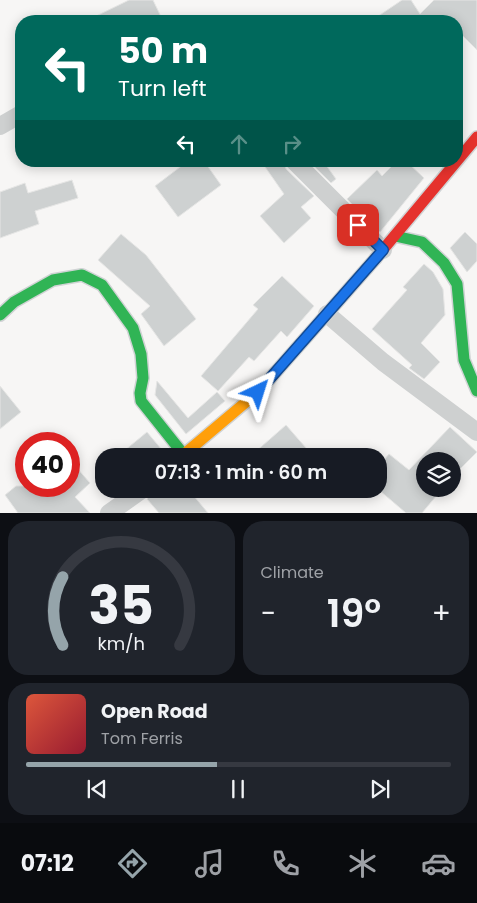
<!DOCTYPE html>
<meta charset="utf-8">
<style>
:root{--surface:#171b24;--page:#20242c;--text:#f1f3f6;--muted:#9ea1a6;--line:#363941;--accent:#95a4aa}
body{margin:0;font-family:Poppins,sans-serif;background:var(--page);color:var(--text);height:100vh;display:flex;flex-direction:column;font-size:19px;white-space:nowrap}
*{box-sizing:border-box;margin:0}
p{font-size:16px;color:var(--muted)}
.icon{flex:none;width:28px;height:28px;fill:none;stroke:currentColor;stroke-width:2;stroke-linecap:round;stroke-linejoin:round}
.map{position:relative;height:513px;overflow:hidden}
.details{display:flex;flex-direction:column;gap:8px;padding:8px;background:#0d0f14;flex:1}
.details>*{flex:none}
.guide{position:absolute;left:15px;top:15px;width:448px;height:152px;border-radius:20px;box-shadow:0 2px 12px #0003;background:#00695c;color:#fff;overflow:hidden}
.controls{position:absolute;left:416px;top:452px;display:grid;gap:10px}
.controls a{display:grid;place-items:center;width:45px;height:45px;border-radius:50%;background:var(--surface);box-shadow:0 2px 12px #0003;font-size:25px}
.speed{position:absolute;left:15px;top:432px;display:flex;gap:10px;font-size:25px;font-weight:700;text-align:center}
.speed>*{display:grid;place-content:center;width:65px;height:65px;border-radius:50%;background:var(--surface);box-shadow:0 2px 12px #0003;line-height:1}
.speed .limit{border:8px solid #d22;background:#fff;color:#111}
.pin{position:absolute;display:grid;place-items:center;width:42px;height:42px;color:#fff;margin:-21px;border-radius:10px;box-shadow:0 2px 8px #0006}
.me{position:absolute;width:55px;margin:-28px;rotate:41deg;stroke-linejoin:round;filter:drop-shadow(0 0 4px #0008)}
.turn{display:flex;align-items:center;gap:18px;height:105px;padding:0 20px;font-size:22px}
.turn .icon{width:65px;height:65px;stroke-width:2.5}
.turn b{display:block;font-size:35px;line-height:42px}
.lanes{display:flex;align-items:center;height:48px;padding:0 20px;background:#0003;justify-content:center;gap:25px;direction:ltr}
.lanes .off{opacity:.35}
.big{font-size:38px;font-weight:600;line-height:1.1}
.details .widget{flex:1;display:flex;flex-direction:column;justify-content:center;gap:8px;min-width:0;padding:0 18px;border-radius:20px;background:var(--page)}
.details .dial{align-items:center;gap:0}
.dial svg{height:130px;overflow:visible;fill:none;stroke:var(--line);stroke-width:7;stroke-linecap:round;text-anchor:middle}
.dial text{fill:var(--text);stroke:none}
.song{display:flex;align-items:center;gap:15px}
.cover{width:60px;height:60px;border-radius:8px;background:linear-gradient(135deg,hsl(10 70% 55%),hsl(350 70% 35%))}
.played{height:5px;border-radius:2px;background:linear-gradient(90deg,var(--accent) 45%,var(--line) 45%)}
.keys{display:flex;justify-content:space-around;direction:ltr}
.heat{display:flex;justify-content:space-between;align-items:center;font-size:28px;direction:ltr}
.details .tiles{flex:1;display:grid;gap:8px;grid-template-columns:1fr 1fr}
.widget:last-child{grid-column:span 2}
.trip{position:absolute;left:95px;top:448px;width:292px;height:50px;border-radius:20px;background:var(--surface);box-shadow:0 2px 12px #0003;font-weight:600;line-height:50px;text-align:center}
.menu{display:flex;height:80px;justify-content:space-around;align-items:center;background:#090b0e;color:var(--muted)}
.menu .icon{width:35px;height:35px}
.menu .selected{color:var(--accent)}
.menu b{font-size:22px;color:var(--text)}
.map>svg:first-child{display:block}
.building{fill:#ced1d1;stroke:#e6e6e5}
.lines{fill:none;stroke-linecap:round;stroke-linejoin:round}
.fast-casing{stroke:#d0d3d4;stroke-width:14}
.slow-casing{stroke:#d0d3d4;stroke-width:14}
.jam-casing{stroke:#d0d3d4;stroke-width:14}
.street{stroke:#ced0d0;stroke-width:18}
.fast{stroke:#30b455;stroke-width:11}
.slow{stroke:#ff9f0a;stroke-width:11}
.jam{stroke:#e5322d;stroke-width:11}
.route-casing{stroke:#114b97;stroke-width:12}
.route{stroke:#1a73e8;stroke-width:9}
</style>
<div class="map">
<svg width="477" height="513" viewBox="0 0 477 513">
<rect width="100%" height="100%" fill="#f7f6f5"/>
<g class="building">
<polygon points="129,0 153,0 163,21 86,21"/>
<polygon points="402,0 411,0 420,14 434,0 477,0 477,50 456,29 456,21 371,21"/>
<polygon points="188,161 204,161 221,185 178,217 155,186"/>
<polygon points="261,161 284,161 286,169 314,196 301,207 311,218 284,243 260,216 284,194"/>
<polygon points="319,161 323,161 336,179 331,183 314,166"/>
<polygon points="397,161 406,161 424,178 380,232 347,199 377,170 382,176"/>
<polygon points="72,180 78,198 35,211 39,224 0,238 0,192 25,183 28,193"/>
<polygon points="465,232 477,244 477,261 467,272 450,248"/>
<polygon points="121,234 146,255 196,319 164,346 141,314 150,306 98,260"/>
<polygon points="424,264 433,272 443,289 445,315 421,343 440,362 424,379 409,368 412,365 372,329 407,290 403,287"/>
<polygon points="282,276 314,306 287,337 281,331 254,361 249,357 218,391 201,376 258,309 253,305"/>
<polygon points="157,381 188,418 217,392 225,401 186,434 155,395"/>
<polygon points="0,386 21,412 0,429"/>
<polygon points="286,425 313,456 254,456 253,454"/>
<polygon points="450,427 477,452 452,477 452,461 425,461 425,489 442,489 422,513 406,513 379,490 379,466 389,454 409,470"/>
<polygon points="147,432 167,456 118,456"/>
<polygon points="69,459 90,483 75,497 90,513 18,513 5,495 16,486 69,486"/>
<polygon points="154,489 188,489 208,513 159,513 147,499 152,494"/>
</g>
<g class="lines">
<defs>
<g id="fast">
<polyline points="395,236 422,242 444,263 457,284 464,360 477,391"/>
<polyline points="0,315 14,302 53,280 82,275 102,285 133,328 141,354 143,378 140,393 141,401 184,455"/>
</g>
<polyline id="slow" points="182,456 258,392 376,258"/>
<polyline id="jam" points="376,258 477,137"/>
</defs>
<use href="#fast" class="fast-casing"/>
<use href="#slow" class="slow-casing"/>
<use href="#jam" class="jam-casing"/>
<g class="street">
<polyline points="0,126 21,114"/>
<polyline points="294,161 383,250"/>
<polyline points="327,314 383,362 477,432"/>
<polyline points="109,513 143,489"/>
</g>
<use href="#fast" class="fast"/>
<use href="#slow" class="slow"/>
<use href="#jam" class="jam"/>
</g>
<g class="lines">
<defs>
<polyline id="route" points="258,392 383,250 358,225"/>
</defs>
<use href="#route" class="route-casing"/>
<use href="#route" class="route"/>
</g>
</svg>
<div class="controls">
<a><svg class="icon" aria-label="layers" viewBox="0 0 24 24"><path d="M12 4l9 5-9 5-9-5zM3 14l9 5 9-5"/></svg></a>
</div>
<div class="speed"><div class="limit">40</div></div>
<div class="pin" style="left:358px;top:225px;background:#d93025"><svg class="icon" aria-label="arrive" viewBox="0 0 24 24"><path d="M6 21V4h12l-3 4 3 4H6"/></svg></div>
<svg class="me" style="left:258px;top:392px" viewBox="-20 -20 40 40"><path d="M0-17L14 15 0 8-14 15z" fill="#1a73e8" stroke="#fff" stroke-width="4"/></svg>
<div class="trip">07:13 · 1 min · 60 m</div>
<div class="guide">
<div class="turn"><svg class="icon" aria-label="left" viewBox="0 0 24 24"><path d="M17 20v-9H6M10 6l-5 5 5 5"/></svg><div><b>50 m</b>Turn left</div></div>
<div class="lanes"><svg class="icon" aria-label="left" viewBox="0 0 24 24"><path d="M17 20v-9H6M10 6l-5 5 5 5"/></svg><svg class="icon off" aria-label="ahead" viewBox="0 0 24 24"><path d="M12 20V5M6 11l6-6 6 6"/></svg><svg class="icon off" aria-label="right" viewBox="0 0 24 24"><path d="M7 20v-9h11M14 6l5 5-5 5"/></svg></div>
</div>
</div>
<section class="details">
<div class="tiles">
<div class="widget dial"><svg viewBox="0 0 100 80">
<path d="M14 69A42 42 0 1 1 86 69"/>
<path d="M14 69A42 42 0 0 1 14 27" stroke="#95a4aa"/>
<text x="50" y="56" font-size="32" font-weight="700">35</text>
<text x="50" y="72" font-size="11">km/h</text>
</svg></div>
<div class="widget"><p>Climate</p>
<div class="heat"><a>−</a><b class="big">19°</b><a>+</a></div>
</div>
<div class="widget">
<div class="song"><i class="cover"></i><div><b>Open Road</b><p>Tom Ferris</p></div></div>
<div class="played"></div>
<div class="keys"><svg class="icon" aria-label="previous" viewBox="0 0 24 24"><path d="M18 5L8 12l10 7zM5 5v14"/></svg><svg class="icon" aria-label="pause" viewBox="0 0 24 24"><path d="M8 5v14M16 5v14"/></svg><svg class="icon" aria-label="next" viewBox="0 0 24 24"><path d="M6 5l10 7-10 7zM19 5v14"/></svg></div>
</div>
</div>
</section>
<nav class="menu">
<b>07:12</b>
<svg class="icon selected" aria-label="directions" viewBox="0 0 24 24"><path d="M12 3l9 9-9 9-9-9zM9 14v-3h6M13 9l2 2-2 2"/></svg>
<svg class="icon" aria-label="music" viewBox="0 0 24 24"><path d="M9 18V5l10-2v13"/><circle cx="6" cy="18" r="3"/><circle cx="16" cy="16" r="3"/></svg>
<svg class="icon" aria-label="phone" viewBox="0 0 24 24"><path d="M5 4h4l2 5-3 2q2 4 5 5l2-3 5 2v4C11 20 4 13 5 4z"/></svg>
<svg class="icon" aria-label="climate" viewBox="0 0 24 24"><path d="M12 3v18M4 7l16 10M4 17L20 7"/></svg>
<svg class="icon" aria-label="car" viewBox="0 0 24 24"><path d="M5 17H2v-5l4-1 3-4h7l3 4 3 1v5h-3M9 17h6M6 11h13"/><circle cx="7" cy="17" r="2"/><circle cx="17" cy="17" r="2"/></svg>
</nav>
